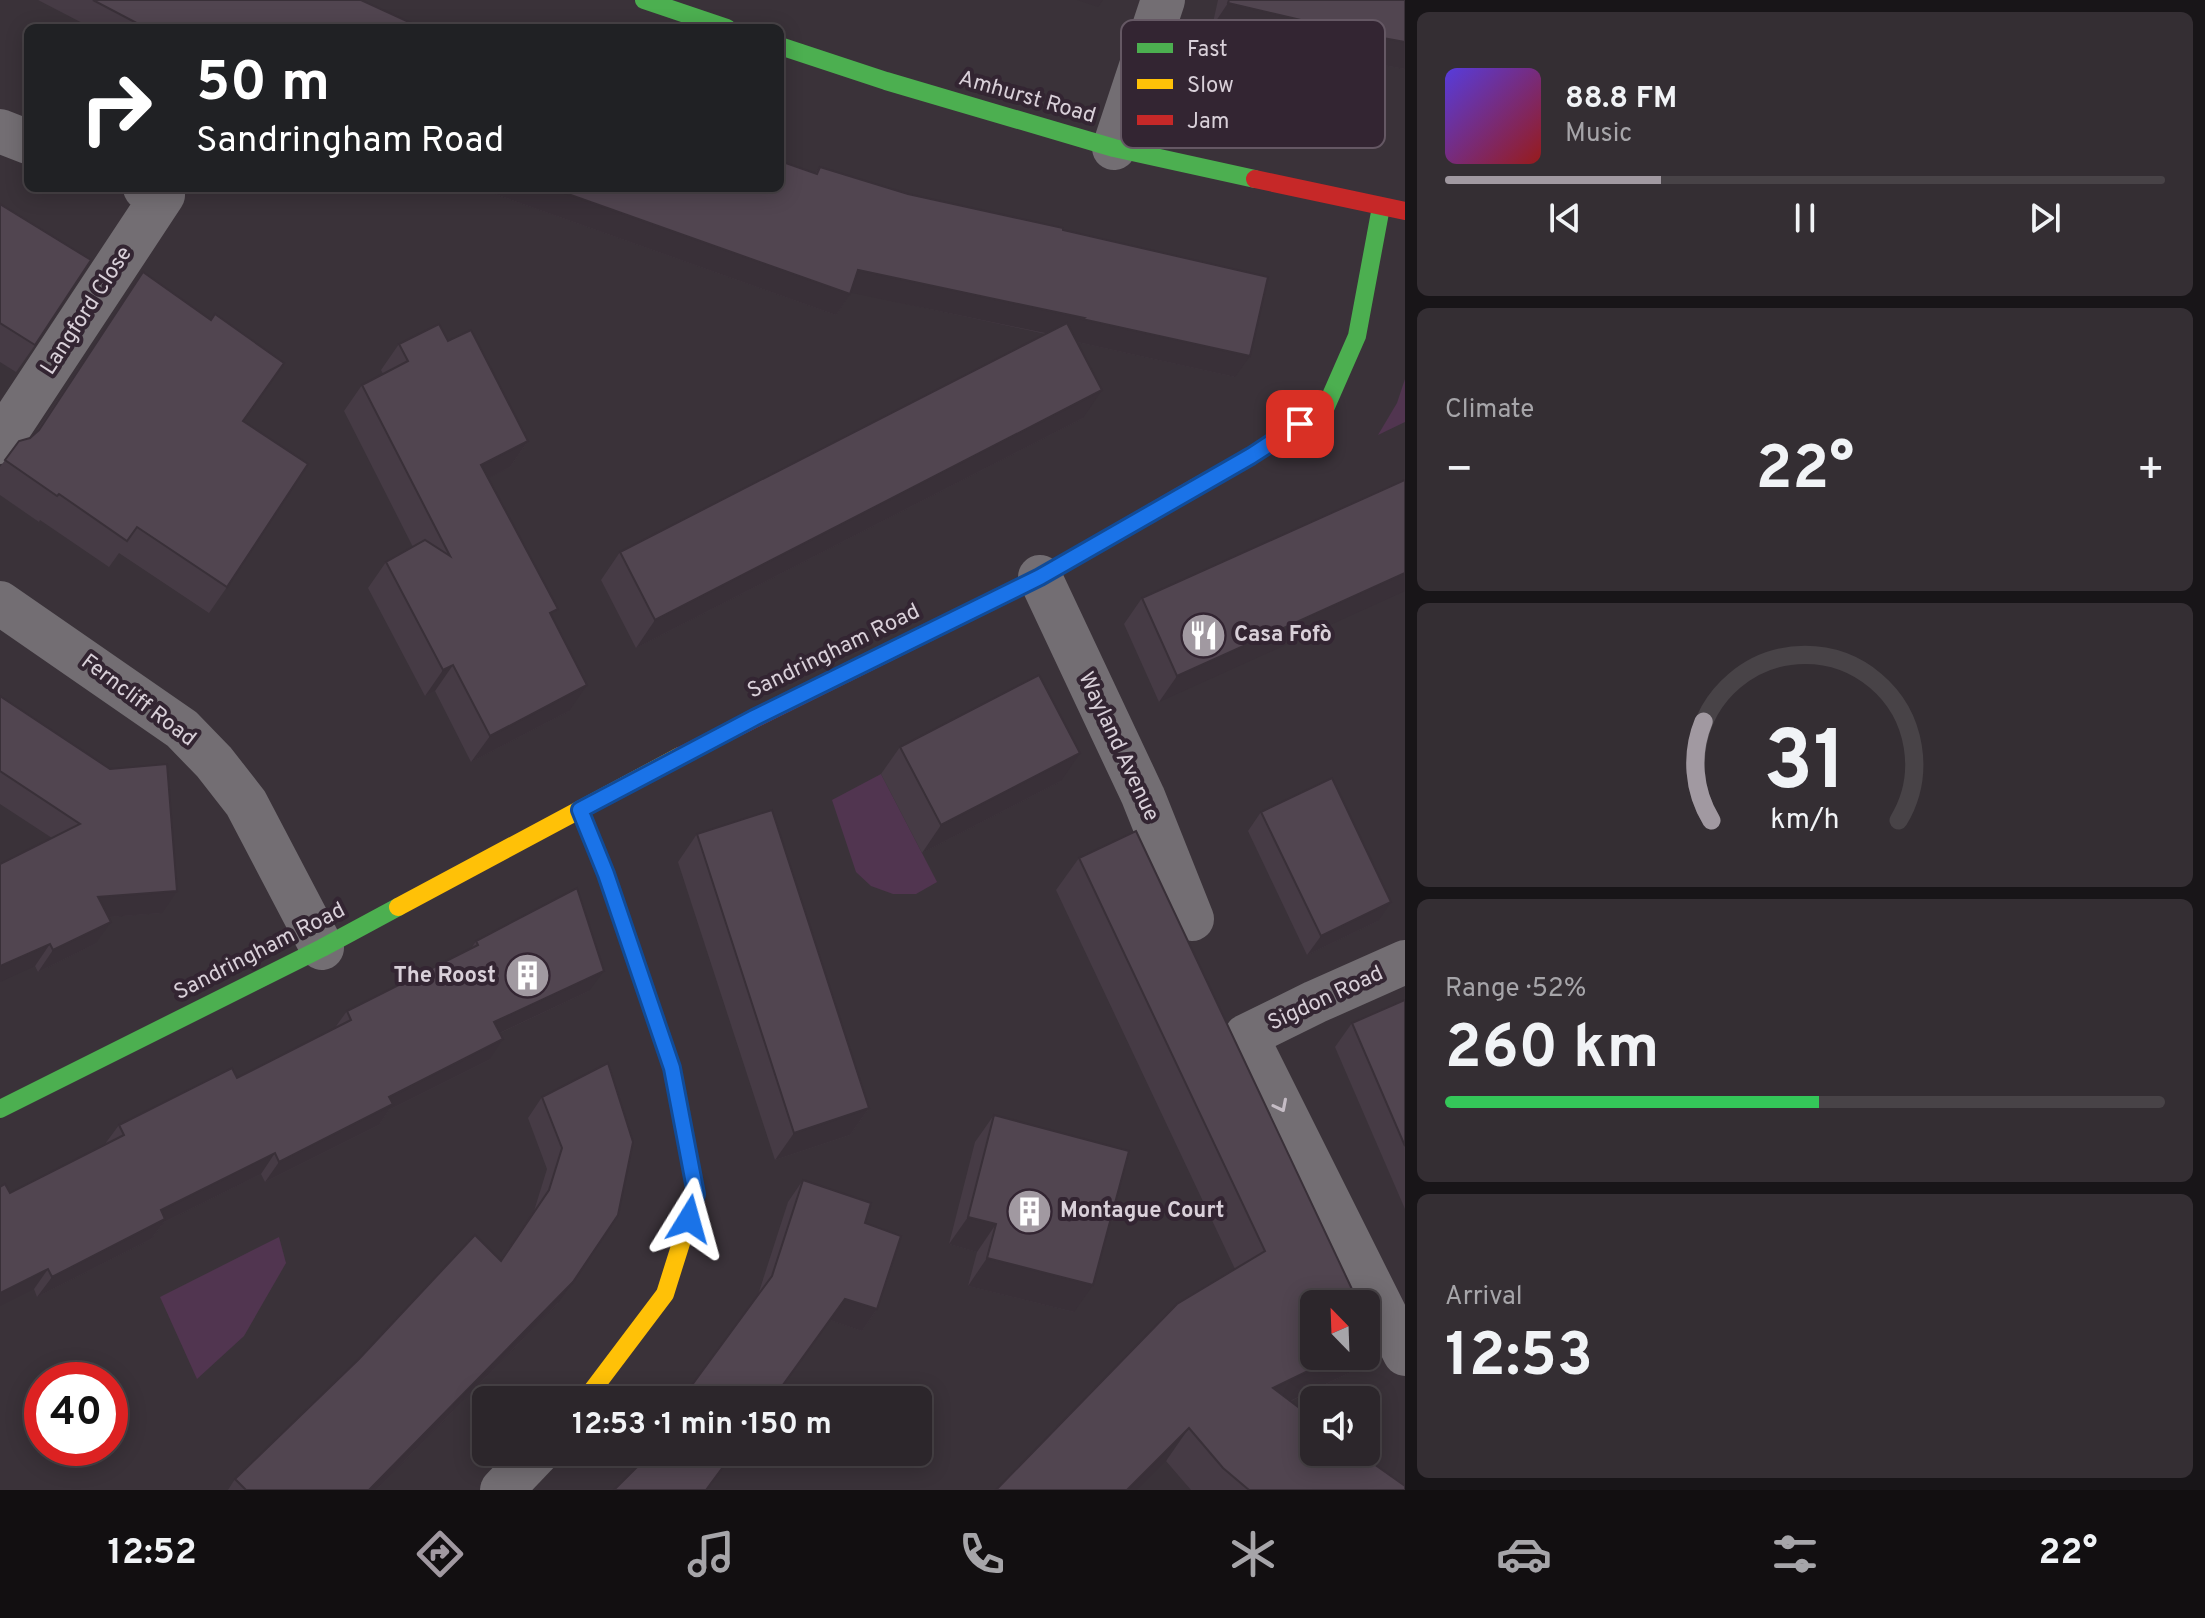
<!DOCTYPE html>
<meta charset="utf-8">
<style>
:root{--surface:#2c262b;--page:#342e33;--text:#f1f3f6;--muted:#a6a5a9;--line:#484347;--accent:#a199a1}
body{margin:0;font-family:Overpass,sans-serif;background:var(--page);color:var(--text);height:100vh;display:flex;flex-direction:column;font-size:30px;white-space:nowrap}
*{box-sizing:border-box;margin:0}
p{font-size:26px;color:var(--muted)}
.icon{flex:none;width:44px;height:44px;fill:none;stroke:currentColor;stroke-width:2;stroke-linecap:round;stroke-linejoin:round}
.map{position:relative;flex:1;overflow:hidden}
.sheet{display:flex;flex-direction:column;gap:12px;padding:12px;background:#181518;width:800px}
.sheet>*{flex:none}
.banner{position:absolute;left:24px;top:24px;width:760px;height:168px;border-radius:12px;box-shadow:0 4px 20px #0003,0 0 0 2px var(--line);background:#202124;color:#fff;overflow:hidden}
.needle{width:52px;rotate:337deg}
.buttons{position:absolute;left:1300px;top:1290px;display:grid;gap:16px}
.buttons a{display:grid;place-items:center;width:80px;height:80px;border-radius:12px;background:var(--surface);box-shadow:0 4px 20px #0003,0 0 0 2px var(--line);font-size:40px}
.speed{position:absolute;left:24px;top:1362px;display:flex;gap:16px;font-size:40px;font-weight:700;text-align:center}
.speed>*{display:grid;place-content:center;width:104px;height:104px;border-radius:50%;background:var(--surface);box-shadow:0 4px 20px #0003,0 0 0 2px var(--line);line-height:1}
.speed .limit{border:12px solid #d22;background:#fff;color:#111}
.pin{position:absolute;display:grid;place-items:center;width:68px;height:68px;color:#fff;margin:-34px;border-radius:16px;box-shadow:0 4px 12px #0006}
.me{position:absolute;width:88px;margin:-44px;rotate:8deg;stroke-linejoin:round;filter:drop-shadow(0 0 6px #0008)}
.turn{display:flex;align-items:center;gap:28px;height:168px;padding:0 40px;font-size:36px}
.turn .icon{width:104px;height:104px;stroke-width:2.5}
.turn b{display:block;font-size:56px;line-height:68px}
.big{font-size:60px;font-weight:700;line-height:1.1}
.sheet .tile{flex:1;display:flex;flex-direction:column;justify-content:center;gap:12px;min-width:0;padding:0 28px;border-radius:12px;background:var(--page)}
.sheet .dial{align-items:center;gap:0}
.dial svg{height:208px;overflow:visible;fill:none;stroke:var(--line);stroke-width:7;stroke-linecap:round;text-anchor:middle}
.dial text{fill:var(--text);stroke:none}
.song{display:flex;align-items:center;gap:24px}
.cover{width:96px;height:96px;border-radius:12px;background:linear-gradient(135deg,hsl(250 70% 55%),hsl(0 70% 35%))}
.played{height:8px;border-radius:4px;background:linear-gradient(90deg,var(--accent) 30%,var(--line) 30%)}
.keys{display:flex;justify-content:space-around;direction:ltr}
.heat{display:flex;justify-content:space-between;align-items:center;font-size:44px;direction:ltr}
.charge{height:12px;border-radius:6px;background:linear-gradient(90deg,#34c759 52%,var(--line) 0)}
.trip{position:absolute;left:472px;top:1386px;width:460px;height:80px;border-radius:12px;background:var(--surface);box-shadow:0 4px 20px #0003,0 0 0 2px var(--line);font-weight:700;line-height:80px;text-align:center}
.dock{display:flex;height:128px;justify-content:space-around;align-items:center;background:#120f11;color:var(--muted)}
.dock .icon{width:56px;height:56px}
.dock .selected{color:var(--accent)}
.dock b{font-size:36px;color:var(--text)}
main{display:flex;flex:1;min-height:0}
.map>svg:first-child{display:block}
.green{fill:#513550}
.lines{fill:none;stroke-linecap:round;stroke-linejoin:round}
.street{stroke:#736e73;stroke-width:44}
.fast{stroke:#4caf50;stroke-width:18}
.slow{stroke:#ffc107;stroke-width:18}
.jam{stroke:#c62828;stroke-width:18}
.wall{fill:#463b45}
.shaded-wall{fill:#393038}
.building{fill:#514550;stroke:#393038;stroke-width:2}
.oneway{stroke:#c5bcc5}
.route-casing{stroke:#114b97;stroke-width:20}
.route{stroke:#1a73e8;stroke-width:14}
.labels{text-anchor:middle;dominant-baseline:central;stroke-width:8;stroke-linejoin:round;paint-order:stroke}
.street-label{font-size:22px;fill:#d9d0d9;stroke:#332532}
.poi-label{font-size:22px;font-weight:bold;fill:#d9d0d9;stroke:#332532;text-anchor:start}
.key{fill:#332532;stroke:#655864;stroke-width:2}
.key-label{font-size:22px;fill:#d9d0d9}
</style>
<main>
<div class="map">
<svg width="1405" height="1490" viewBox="0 0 1405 1490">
<rect width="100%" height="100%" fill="#3a3239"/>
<g class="green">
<polygon points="1405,379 1405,422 1378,435 1397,403"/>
<polygon points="881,774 937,882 916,894 893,894 871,886 856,872 832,800"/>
<polygon points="279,1237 286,1263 244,1336 197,1379 160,1297"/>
</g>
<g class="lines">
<g class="street">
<polyline points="0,131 28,142"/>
<polyline points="1114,148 1163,0"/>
<polyline points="0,442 163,195 145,188"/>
<polyline points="1040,577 1143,796 1192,919"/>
<polyline points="0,603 182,729 214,762 246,803 322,948"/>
<polyline points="1405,962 1315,1002 1246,1036 1405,1354"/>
<polyline points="502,1490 538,1452"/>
</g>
<g class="fast">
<polyline points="644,0 727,28"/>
<polyline points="780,46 886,81 1114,148 1255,179"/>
<polyline points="1194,488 1251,456 1325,409 1357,336 1381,207"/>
<polyline points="580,810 606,874 672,1068 696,1194 682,1240"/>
<polyline points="0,1109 322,948 398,907"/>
</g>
<g class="slow">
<polyline points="398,907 680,756"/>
<polyline points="585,1400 665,1294 682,1240"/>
</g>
<g class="jam">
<polyline points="1255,179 1405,211"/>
<polyline points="680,756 1040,577 1194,488"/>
</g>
</g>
<g class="wall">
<polygon points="38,0 361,0 422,28 92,28"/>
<polygon points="1218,0 1405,0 1405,69 1344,58 1212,27"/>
<polygon points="820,167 908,194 1063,230 1235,377 1077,342 1083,418 636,648 601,580 620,552 1046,334 851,292 836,315 478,188 780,188 815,174"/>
<polygon points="0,204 35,345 16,372 0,362"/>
<polygon points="143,272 243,421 227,587 209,613 119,553 109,567 40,520 39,522 0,495 0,467 19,441 30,438 36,432"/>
<polygon points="448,341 528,441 510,467 488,478 552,617 569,711 471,762 435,691 425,696 368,588 386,562 413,547 344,411 362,385 383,374 381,370 399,344"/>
<polygon points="1405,480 1159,702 1124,624 1142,598"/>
<polygon points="0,696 162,913 108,917 95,944 38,972 35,966 52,838 0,804"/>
<polygon points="900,747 1061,781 922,853 881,774"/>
<polygon points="1261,812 1378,921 1307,955 1248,831"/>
<polygon points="697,834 869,1108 850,1135 775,1160 678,862"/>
<polygon points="1079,858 1353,1371 1291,1401 1405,1490 1191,1490 1166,1461 1235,1269 1056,890"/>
<polygon points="476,941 589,991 500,1033 489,1060 389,1110 379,1125 265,1182 261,1174 164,1222 151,1239 37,1297 34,1289 10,1193 105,1144 119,1125 237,1078 334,1029 347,1011 471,949"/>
<polygon points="1405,1000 1405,1209 1335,1047 1352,1023"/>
<polygon points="608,1063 558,1303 376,1490 228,1490 235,1479 500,1261 534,1211 547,1169 528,1118 542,1097"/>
<polygon points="994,1115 1074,1312 968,1286 977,1252 949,1244 975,1142"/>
<polygon points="803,1180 865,1223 877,1309 862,1331 758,1295 788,1202"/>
<polygon points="643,1452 734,1452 638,1466 635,1463"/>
</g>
<g class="shaded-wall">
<polygon points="1077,0 1103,0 1098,7"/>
<polygon points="1228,3 1405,42 1405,69 1344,58 1212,27"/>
<polygon points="478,188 551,188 850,294 836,315"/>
<polygon points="858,270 1084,318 1250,356 1235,377 1068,340 1069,338 843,291"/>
<polygon points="1102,390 1083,418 636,648 655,620"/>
<polygon points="528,441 510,467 463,491 481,465"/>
<polygon points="1405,573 1405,591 1159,702 1177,676"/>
<polygon points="453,665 435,691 425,696 443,670"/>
<polygon points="587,685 569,711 471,762 490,736"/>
<polygon points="1080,753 1061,781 922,853 941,825"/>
<polygon points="177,891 162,913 83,919 98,897"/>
<polygon points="1391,902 1378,921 1307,955 1321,936"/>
<polygon points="111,922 95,944 38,972 53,950"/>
<polygon points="50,944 35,966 0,982 0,966"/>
<polygon points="604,971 589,991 480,1042 494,1022"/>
<polygon points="503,1039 489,1060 389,1110 379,1125 265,1182 279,1162 389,1097"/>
<polygon points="869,1108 850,1135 775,1160 794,1133"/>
<polygon points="275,1153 261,1174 164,1222 151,1239 37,1297 52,1277 161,1210"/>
<polygon points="968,1217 996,1224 977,1252 949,1244"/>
<polygon points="987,1258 1093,1285 1074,1312 968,1286"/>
<polygon points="48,1269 34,1289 0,1306 0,1293"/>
<polygon points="573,1282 558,1303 376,1490 369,1490"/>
<polygon points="845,1299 877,1309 862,1331 830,1320"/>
<polygon points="1376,1339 1366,1352 1366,1343"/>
<polygon points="1339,1356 1364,1356 1353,1371 1250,1420 1273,1388"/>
<polygon points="1189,1428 1166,1461 1137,1490 1127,1490"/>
</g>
<g class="building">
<polygon points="93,0 361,0 422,28 146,28"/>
<polygon points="1229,0 1405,0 1405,42 1361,34 1228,3"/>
<polygon points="780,161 817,174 820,167 908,194 1063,228 1063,230 1268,277 1250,356 1082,319 1084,318 858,270 850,294 551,188 780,188"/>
<polygon points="0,204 91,260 35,345 0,323"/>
<polygon points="143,272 211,320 215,314 284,363 243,421 308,464 227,587 137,527 127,541 59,494 57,496 5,460 19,441 30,438 39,430"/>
<polygon points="1067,323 1102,390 655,620 620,552"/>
<polygon points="439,324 448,341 471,330 528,441 481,465 558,609 550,613 587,685 490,736 453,665 443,670 386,562 425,540 450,556 362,385 408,361 399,344"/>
<polygon points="1405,480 1405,573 1177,676 1142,598"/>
<polygon points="1039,675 1080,753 941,825 900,747"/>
<polygon points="0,696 110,769 167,764 177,891 98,897 111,922 53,950 50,944 0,966 0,864 80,824 0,771"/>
<polygon points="1332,778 1391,902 1321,936 1261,812"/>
<polygon points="772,810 869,1108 794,1133 697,834"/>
<polygon points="1136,831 1359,1304 1314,1304 1314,1356 1339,1356 1273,1388 1314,1419 1314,1452 1357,1452 1405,1486 1405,1490 1249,1490 1223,1468 1189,1428 1127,1490 996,1490 1177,1304 1265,1251 1079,858"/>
<polygon points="577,888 604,971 494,1022 503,1039 389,1097 393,1104 279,1162 275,1153 161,1210 165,1219 52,1277 48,1269 0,1293 0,1187 5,1184 10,1193 124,1135 119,1125 232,1068 237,1078 351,1020 347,1011 478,945 476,941"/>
<polygon points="1405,1000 1405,1146 1352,1023"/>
<polygon points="608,1063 633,1142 618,1215 573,1282 369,1490 246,1490 235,1479 359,1359 475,1235 501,1261 549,1190 562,1148 542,1097"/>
<polygon points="994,1115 1129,1151 1093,1285 987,1258 996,1224 968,1217"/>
<polygon points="803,1180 871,1203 865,1223 901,1236 877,1309 845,1299 772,1400 681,1400 772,1276"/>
<polygon points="1366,1318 1376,1339 1366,1343"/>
<polygon points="652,1452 734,1452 706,1490 614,1490"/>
</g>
<defs><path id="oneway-chevron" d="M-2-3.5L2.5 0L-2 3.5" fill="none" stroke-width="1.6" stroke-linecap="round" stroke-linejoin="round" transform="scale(2)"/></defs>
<use class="oneway" href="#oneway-chevron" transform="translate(1281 1106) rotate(63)"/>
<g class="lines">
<defs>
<polyline id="route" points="689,1219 696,1194 672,1068 606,874 580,810 754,718 1040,577 1251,456 1300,424"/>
</defs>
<use href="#route" class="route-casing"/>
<use href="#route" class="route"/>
</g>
<defs>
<symbol id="restaurant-disc" viewBox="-11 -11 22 22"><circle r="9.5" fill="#a199a1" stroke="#332532"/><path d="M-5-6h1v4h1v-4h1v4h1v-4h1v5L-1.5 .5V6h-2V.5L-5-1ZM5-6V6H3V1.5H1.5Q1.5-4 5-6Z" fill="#fff"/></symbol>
<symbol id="building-disc" viewBox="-11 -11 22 22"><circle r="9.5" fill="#a199a1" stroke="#332532"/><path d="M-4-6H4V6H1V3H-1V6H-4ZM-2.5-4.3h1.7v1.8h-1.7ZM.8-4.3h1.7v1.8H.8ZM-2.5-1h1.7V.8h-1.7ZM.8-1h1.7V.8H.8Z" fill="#fff"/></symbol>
</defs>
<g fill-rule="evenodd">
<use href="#restaurant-disc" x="1178" y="610" width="51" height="51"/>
<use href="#building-disc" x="502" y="950" width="51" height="51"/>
<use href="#building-disc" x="1004" y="1186" width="51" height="51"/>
</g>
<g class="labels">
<g class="street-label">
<text transform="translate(1027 98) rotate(16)">Amhurst Road</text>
<text transform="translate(87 311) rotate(-57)">Langford Close</text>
<text transform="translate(834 652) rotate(-26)">Sandringham Road</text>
<text transform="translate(138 701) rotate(37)">Ferncliff Road</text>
<text transform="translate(1118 747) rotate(65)">Wayland Avenue</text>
<text transform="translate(260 952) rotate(-27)">Sandringham Road</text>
<text transform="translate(1326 999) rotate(-25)">Sigdon Road</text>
</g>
<g class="poi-label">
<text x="1234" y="635">Casa Fofò</text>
<text x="496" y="976" text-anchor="end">The Roost</text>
<text x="1060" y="1211">Montague Court</text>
</g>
</g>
<rect x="1121" y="20" width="264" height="128" rx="12" class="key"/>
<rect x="1137" y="43" width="36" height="10" fill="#4caf50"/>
<rect x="1137" y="79" width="36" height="10" fill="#ffc107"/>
<rect x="1137" y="115" width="36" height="10" fill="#c62828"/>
<g class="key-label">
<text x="1187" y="56">Fast</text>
<text x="1187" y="92">Slow</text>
<text x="1187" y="128">Jam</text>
</g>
</svg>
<div class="buttons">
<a><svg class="needle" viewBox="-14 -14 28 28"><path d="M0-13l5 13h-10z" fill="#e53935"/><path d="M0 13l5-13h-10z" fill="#a6a5a9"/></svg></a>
<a><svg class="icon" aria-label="sound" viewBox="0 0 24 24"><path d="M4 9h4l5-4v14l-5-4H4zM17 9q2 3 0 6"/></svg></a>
</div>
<div class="speed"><div class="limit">40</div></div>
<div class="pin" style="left:1300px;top:424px;background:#d93025"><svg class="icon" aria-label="arrive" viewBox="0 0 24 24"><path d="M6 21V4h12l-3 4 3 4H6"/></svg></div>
<svg class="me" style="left:689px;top:1219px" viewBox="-20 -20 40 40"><path d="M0-17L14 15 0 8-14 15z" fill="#1a73e8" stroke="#fff" stroke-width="4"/></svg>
<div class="trip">12:53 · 1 min · 150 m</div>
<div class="banner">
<div class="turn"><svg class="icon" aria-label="right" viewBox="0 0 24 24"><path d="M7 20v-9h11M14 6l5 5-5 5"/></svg><div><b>50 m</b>Sandringham Road</div></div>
</div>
</div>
<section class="sheet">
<div class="tile">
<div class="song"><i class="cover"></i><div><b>88.8 FM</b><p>Music</p></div></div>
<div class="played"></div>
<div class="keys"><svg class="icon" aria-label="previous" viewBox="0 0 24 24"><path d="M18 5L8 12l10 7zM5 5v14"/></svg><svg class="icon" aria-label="pause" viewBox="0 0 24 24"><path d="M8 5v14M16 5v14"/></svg><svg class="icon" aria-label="next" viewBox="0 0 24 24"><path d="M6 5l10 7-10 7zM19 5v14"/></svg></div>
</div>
<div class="tile"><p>Climate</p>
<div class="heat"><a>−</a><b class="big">22°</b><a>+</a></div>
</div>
<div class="tile dial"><svg viewBox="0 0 100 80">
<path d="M14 69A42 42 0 1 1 86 69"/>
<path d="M14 69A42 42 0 0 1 11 31" stroke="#a199a1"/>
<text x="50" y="56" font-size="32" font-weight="700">31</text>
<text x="50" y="72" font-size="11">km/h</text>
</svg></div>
<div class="tile"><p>Range · 52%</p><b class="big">260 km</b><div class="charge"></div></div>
<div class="tile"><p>Arrival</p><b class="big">12:53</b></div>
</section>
</main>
<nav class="dock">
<b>12:52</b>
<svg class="icon selected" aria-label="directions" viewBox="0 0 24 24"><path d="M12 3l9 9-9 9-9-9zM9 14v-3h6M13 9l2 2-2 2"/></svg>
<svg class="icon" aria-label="music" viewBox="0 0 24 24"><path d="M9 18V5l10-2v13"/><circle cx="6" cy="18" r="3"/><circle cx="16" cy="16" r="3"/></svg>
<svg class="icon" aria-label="phone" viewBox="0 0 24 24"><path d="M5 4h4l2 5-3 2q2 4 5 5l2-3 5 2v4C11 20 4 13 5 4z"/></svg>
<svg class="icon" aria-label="climate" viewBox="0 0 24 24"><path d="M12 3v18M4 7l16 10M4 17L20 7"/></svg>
<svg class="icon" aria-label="car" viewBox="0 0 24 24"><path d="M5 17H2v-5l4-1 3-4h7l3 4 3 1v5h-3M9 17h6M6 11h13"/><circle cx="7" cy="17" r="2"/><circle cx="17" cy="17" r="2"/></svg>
<svg class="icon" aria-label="filters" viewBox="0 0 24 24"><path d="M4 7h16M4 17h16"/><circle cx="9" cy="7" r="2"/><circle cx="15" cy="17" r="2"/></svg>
<b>22°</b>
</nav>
